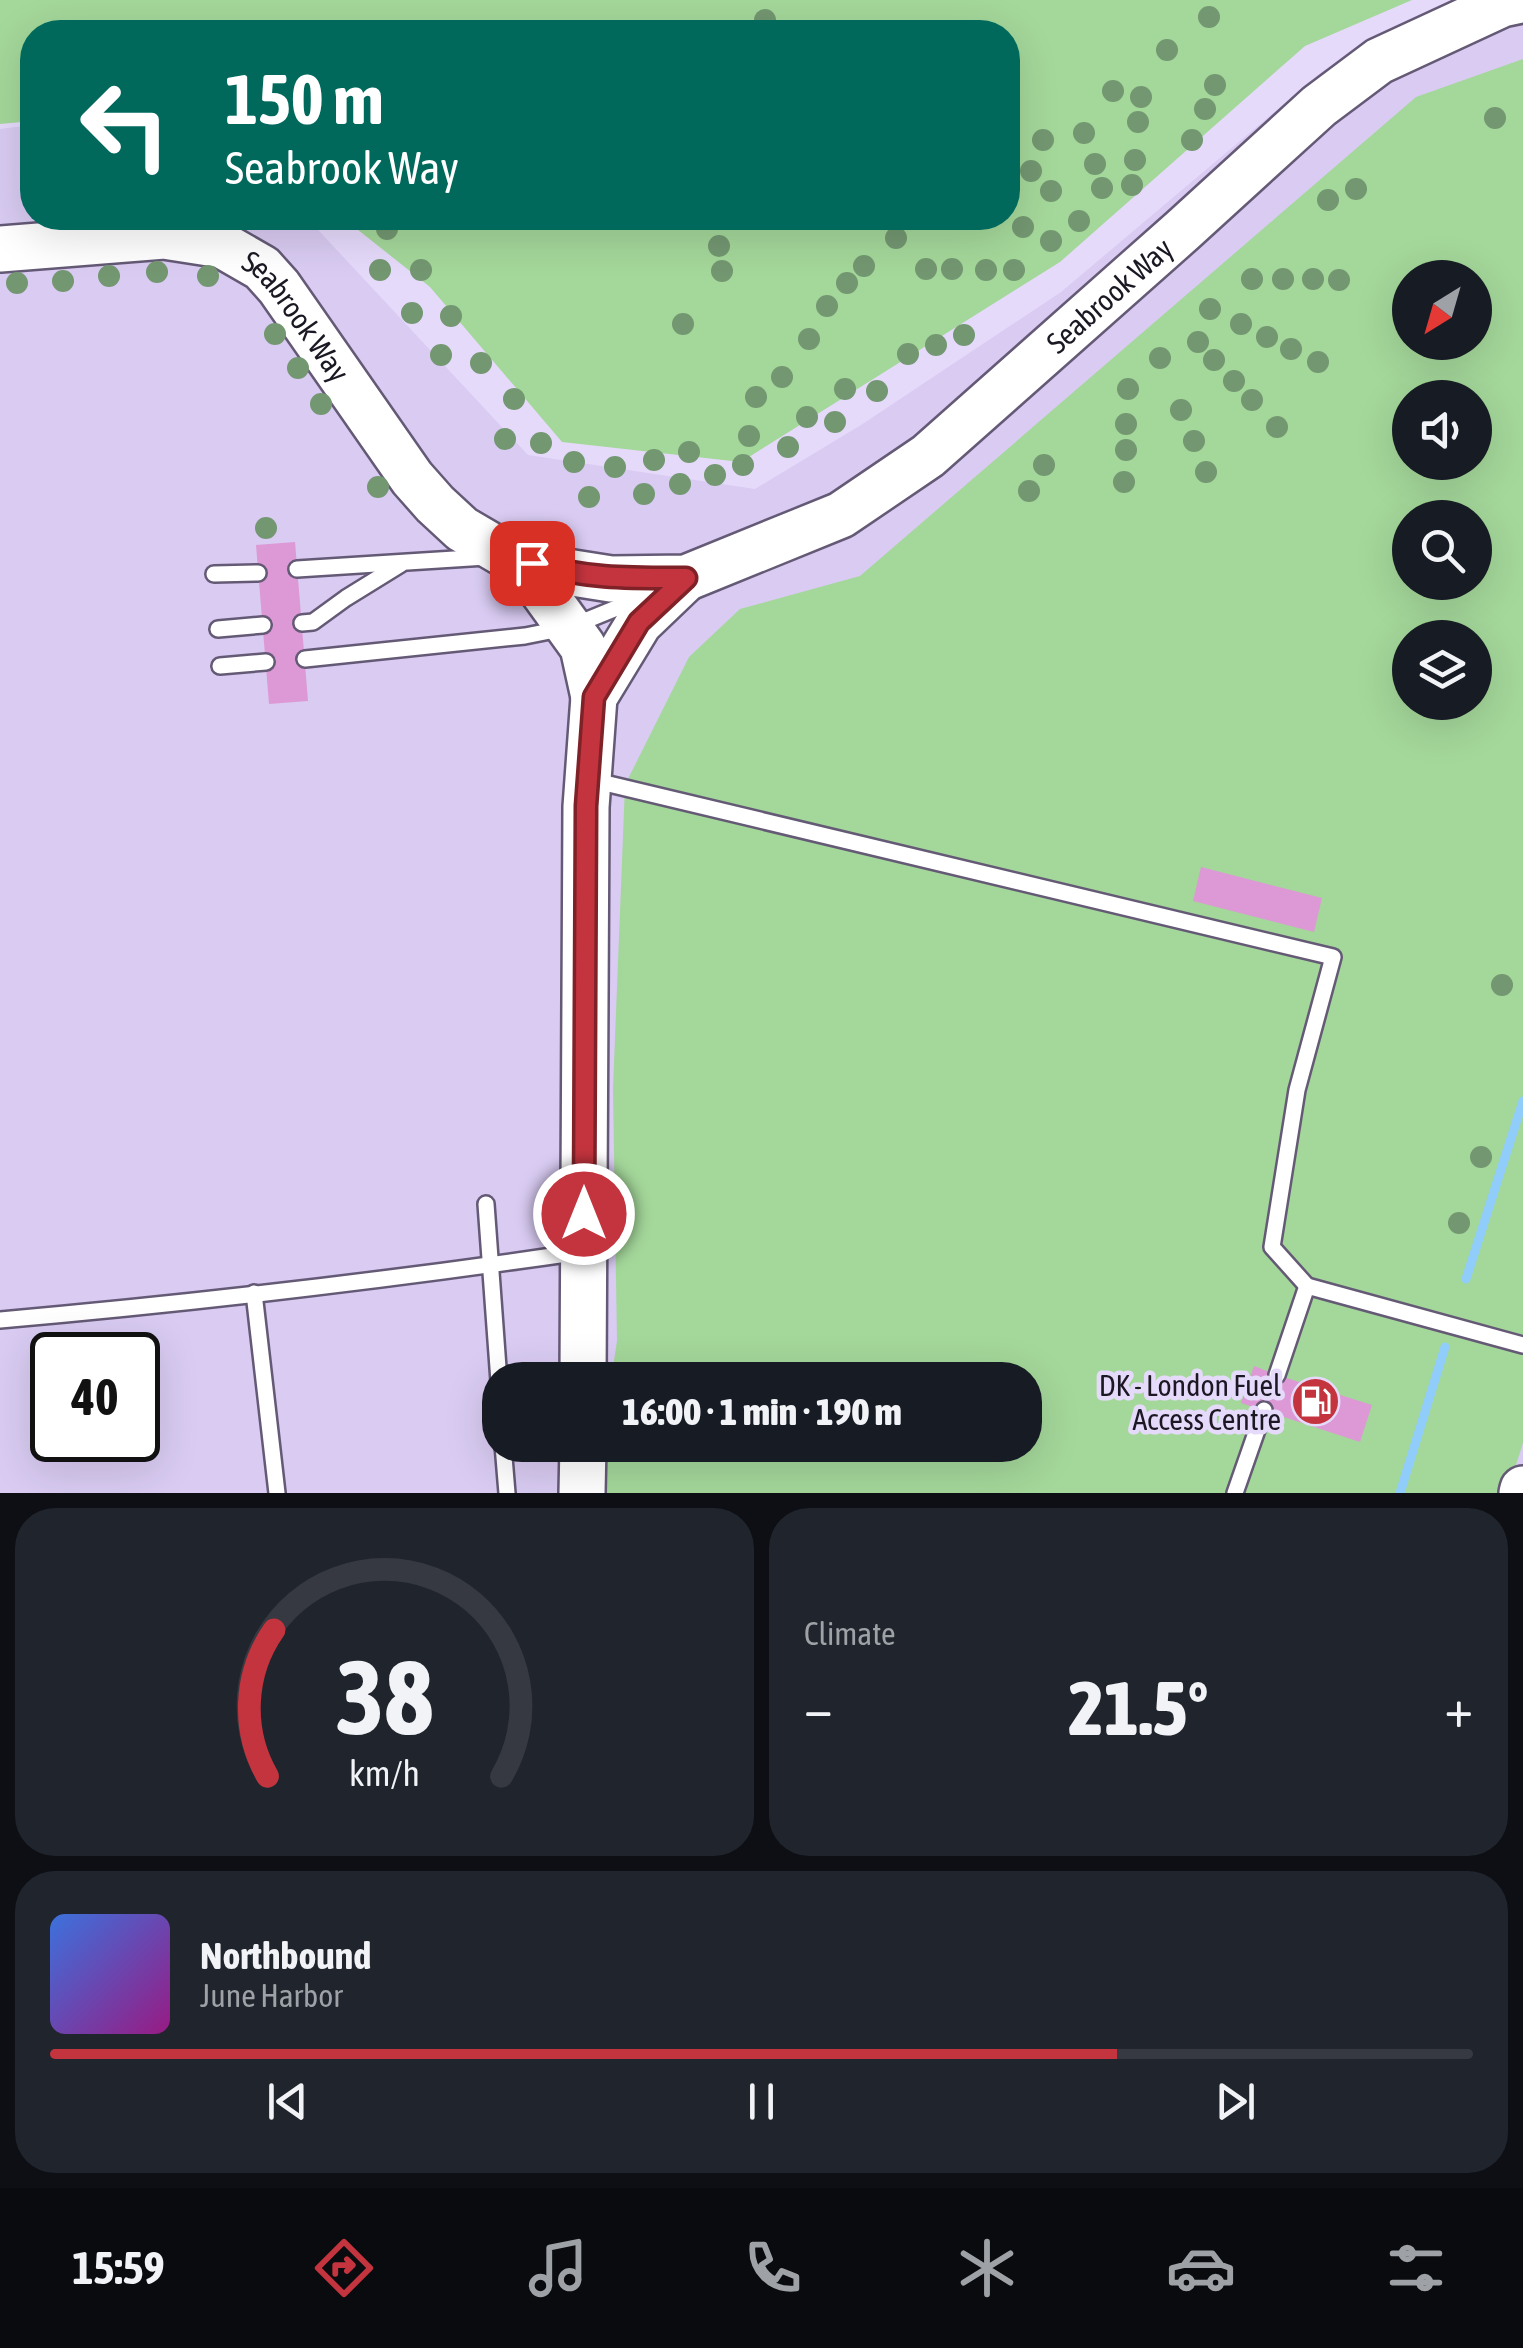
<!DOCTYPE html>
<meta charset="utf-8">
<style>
:root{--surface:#171b24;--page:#20242c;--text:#f1f3f6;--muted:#9ea1a6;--line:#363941;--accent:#c4343e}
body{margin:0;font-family:"Asap Condensed",sans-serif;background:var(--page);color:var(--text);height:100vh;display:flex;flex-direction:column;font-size:38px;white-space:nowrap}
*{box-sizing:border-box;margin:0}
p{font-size:32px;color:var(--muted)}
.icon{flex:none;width:55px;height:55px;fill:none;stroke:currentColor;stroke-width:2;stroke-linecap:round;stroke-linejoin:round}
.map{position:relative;height:1493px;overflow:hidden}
.sheet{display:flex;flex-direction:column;gap:15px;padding:15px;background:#0d0f14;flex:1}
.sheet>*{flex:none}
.banner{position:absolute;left:20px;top:20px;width:1000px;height:210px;border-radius:40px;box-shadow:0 10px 40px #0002;background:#00695c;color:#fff;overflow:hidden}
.needle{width:65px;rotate:217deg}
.controls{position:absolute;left:1392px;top:260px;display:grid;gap:20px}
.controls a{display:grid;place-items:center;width:100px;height:100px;border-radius:50%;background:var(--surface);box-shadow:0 10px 40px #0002;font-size:50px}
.speed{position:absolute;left:30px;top:1332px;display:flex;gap:20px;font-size:50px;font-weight:700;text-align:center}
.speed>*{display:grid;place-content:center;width:130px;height:130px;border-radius:50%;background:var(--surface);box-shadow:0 10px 40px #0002;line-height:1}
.speed .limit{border:5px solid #111;border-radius:15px;background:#fff;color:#111}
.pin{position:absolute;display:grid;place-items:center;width:85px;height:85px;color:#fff;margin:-42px;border-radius:20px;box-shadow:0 5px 15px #0006}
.me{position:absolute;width:110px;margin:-55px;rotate:0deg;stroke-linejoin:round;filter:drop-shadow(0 0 8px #0008)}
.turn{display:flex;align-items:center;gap:35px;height:210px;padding:0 40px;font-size:45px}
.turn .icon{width:130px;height:130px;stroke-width:2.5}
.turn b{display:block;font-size:70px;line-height:85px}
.big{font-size:75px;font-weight:800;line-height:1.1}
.sheet .widget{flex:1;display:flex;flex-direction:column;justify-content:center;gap:15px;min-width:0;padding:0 35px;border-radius:40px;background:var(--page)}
.sheet .dial{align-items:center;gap:0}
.dial svg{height:260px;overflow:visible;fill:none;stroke:var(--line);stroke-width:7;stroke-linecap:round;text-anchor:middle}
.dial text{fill:var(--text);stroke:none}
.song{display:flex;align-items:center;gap:30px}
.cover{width:120px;height:120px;border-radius:15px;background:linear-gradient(135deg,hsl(220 70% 55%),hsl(310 70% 35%))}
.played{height:10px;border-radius:5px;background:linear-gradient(90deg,var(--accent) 75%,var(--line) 75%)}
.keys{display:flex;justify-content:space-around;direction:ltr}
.heat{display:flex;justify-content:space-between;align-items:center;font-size:55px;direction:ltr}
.sheet .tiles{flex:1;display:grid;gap:15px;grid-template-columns:1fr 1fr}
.widget:last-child{grid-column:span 2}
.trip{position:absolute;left:482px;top:1362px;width:560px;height:100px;border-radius:40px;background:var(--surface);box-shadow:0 10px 40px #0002;font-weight:800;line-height:100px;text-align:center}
.tab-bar{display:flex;height:160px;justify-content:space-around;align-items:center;background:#090b0e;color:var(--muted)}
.tab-bar .icon{width:70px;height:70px}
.tab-bar .current{color:var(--accent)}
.tab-bar b{font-size:45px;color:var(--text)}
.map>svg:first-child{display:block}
.built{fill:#d9cbf2;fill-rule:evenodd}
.green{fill:#a4d79a;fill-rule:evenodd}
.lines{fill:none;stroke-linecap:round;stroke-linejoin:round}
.stream{stroke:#90cdfa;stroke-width:9}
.building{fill:#dc99d5}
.lane-casing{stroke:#655a76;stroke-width:20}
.secondary-casing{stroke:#655a76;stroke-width:50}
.lane{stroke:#fff;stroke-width:15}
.secondary{stroke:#fff;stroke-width:45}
.tree{fill:#739771}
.route-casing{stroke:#7f2228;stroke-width:25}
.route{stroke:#c4343e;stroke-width:18}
.labels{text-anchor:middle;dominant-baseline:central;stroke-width:9;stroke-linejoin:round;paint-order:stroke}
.street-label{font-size:30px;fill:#1c1823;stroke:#e6dafb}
.poi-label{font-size:30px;fill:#1c1823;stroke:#e6dafb;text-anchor:end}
</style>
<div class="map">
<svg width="1523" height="1493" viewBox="0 0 1523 1493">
<rect width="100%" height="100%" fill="#e6dafb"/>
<path class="built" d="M1469 0H1523V1493H0V129L32 125V218H307L528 455 755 489 861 425 1061 292 1323 71ZM1410 278H1475V342H1410ZM1410 398H1475V462H1410ZM1410 518H1475V582H1410ZM1410 638H1475V702H1410ZM52 1355H138V1440H52ZM500 1380H1025V1445H500Z"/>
<g class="green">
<polygon points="0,0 1412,0 1305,46 1060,262 741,462 562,442 430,287 343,218 1008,218 1008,32 32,32 32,121 0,124"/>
<path d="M1523 59V1443L1507 1493H592L600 1445H1025V1380H611L617 1341 613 1089 625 785 689 657 740 609 860 576 1416 97ZM1410 278H1475V342H1410ZM1410 398H1475V462H1410ZM1410 518H1475V582H1410ZM1410 638H1475V702H1410Z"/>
</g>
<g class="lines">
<g class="stream">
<polyline points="1466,1279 1523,1101"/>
<polyline points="1400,1493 1445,1347"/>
</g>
</g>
<g class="building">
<polygon points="295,542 308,701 269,704 256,545"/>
<polygon points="1201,867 1322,898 1314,932 1193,901"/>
<polygon points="1254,1366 1277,1375 1372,1405 1360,1442 1241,1403"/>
</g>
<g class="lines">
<defs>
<g id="lane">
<polyline points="297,569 486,557"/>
<polyline points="214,574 258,573"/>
<polyline points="302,623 313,622 346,598 401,564"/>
<polyline points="218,629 263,625"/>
<polyline points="305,659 525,636 570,627 641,598"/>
<polyline points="220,666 266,662"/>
<polyline points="592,780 1333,957 1297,1090 1272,1247 1307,1286"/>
<polyline points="486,1204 500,1395"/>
<polyline points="254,1293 277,1493"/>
<path d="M0 1320C194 1303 388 1280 580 1252"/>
<polyline points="1277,1375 1307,1286 1523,1345"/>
<polyline points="503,1445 507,1493"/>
<polyline points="1235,1493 1264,1410"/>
</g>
<g id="secondary">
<path id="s1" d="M0 249 164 236 222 245 262 268 279 287 412 478 435 504 462 529 510 557 554 570 611 579 686 578 841 515 928 456 1183 230 1319 106 1379 61 1502 4 1521 0"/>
<polyline points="510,557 539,586 583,647 594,697"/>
<polyline points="583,1380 586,807 594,697 639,623 686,578"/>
<polyline points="582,1493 583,1445"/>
<polyline points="1522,1493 1523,1489"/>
</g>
</defs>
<use href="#lane" class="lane-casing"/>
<use href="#secondary" class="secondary-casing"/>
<use href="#lane" class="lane"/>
<use href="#secondary" class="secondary"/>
</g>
<g class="tree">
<circle cx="1209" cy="17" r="11"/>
<circle cx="765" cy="20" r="11"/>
<circle cx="1167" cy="50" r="11"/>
<circle cx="1215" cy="85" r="11"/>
<circle cx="1113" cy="91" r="11"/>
<circle cx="1141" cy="97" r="11"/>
<circle cx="1205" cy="109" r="11"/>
<circle cx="1495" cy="118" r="11"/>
<circle cx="1138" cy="122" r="11"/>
<circle cx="1084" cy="133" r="11"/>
<circle cx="1043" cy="140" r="11"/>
<circle cx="1192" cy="140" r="11"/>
<circle cx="1135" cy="160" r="11"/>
<circle cx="1095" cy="164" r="11"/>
<circle cx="1031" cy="171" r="11"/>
<circle cx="1132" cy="185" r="11"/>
<circle cx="1102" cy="188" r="11"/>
<circle cx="1356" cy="189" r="11"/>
<circle cx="1051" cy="191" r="11"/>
<circle cx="1328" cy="200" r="11"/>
<circle cx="1079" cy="221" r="11"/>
<circle cx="1023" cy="227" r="11"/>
<circle cx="387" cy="229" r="11"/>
<circle cx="896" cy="238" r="11"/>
<circle cx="1051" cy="241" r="11"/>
<circle cx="719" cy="246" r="11"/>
<circle cx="864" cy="266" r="11"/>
<circle cx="926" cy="269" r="11"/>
<circle cx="952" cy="269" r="11"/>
<circle cx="380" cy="270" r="11"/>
<circle cx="421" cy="270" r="11"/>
<circle cx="986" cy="270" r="11"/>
<circle cx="1014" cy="270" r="11"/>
<circle cx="722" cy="271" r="11"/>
<circle cx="157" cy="272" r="11"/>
<circle cx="109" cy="276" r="11"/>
<circle cx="208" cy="276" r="11"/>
<circle cx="1252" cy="279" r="11"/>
<circle cx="1283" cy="279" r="11"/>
<circle cx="1313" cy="279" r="11"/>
<circle cx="1339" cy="280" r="11"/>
<circle cx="63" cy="281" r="11"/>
<circle cx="17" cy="283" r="11"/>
<circle cx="847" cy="283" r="11"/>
<circle cx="827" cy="306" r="11"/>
<circle cx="1210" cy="309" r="11"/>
<circle cx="412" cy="313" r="11"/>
<circle cx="451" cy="316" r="11"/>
<circle cx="683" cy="324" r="11"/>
<circle cx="1241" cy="324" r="11"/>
<circle cx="275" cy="334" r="11"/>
<circle cx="964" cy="335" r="11"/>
<circle cx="1267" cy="337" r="11"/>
<circle cx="809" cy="339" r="11"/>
<circle cx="1198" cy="342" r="11"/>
<circle cx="936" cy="345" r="11"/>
<circle cx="1291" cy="349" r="11"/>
<circle cx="908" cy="354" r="11"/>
<circle cx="441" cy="355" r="11"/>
<circle cx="1160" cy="358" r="11"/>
<circle cx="1214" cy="360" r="11"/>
<circle cx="1318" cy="362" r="11"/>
<circle cx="481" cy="363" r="11"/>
<circle cx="298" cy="368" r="11"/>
<circle cx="782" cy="377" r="11"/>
<circle cx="1234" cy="381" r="11"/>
<circle cx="845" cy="389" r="11"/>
<circle cx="1128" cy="389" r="11"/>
<circle cx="877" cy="391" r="11"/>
<circle cx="756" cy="397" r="11"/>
<circle cx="514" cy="399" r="11"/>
<circle cx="1252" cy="400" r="11"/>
<circle cx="321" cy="404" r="11"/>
<circle cx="1181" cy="410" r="11"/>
<circle cx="807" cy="417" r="11"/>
<circle cx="835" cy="422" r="11"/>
<circle cx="1126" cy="424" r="11"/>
<circle cx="1277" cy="427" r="11"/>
<circle cx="749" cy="436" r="11"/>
<circle cx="505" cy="439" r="11"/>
<circle cx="1194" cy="441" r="11"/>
<circle cx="541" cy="443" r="11"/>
<circle cx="788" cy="447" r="11"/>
<circle cx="1126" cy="450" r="11"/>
<circle cx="689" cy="452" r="11"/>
<circle cx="654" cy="460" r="11"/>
<circle cx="574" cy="462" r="11"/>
<circle cx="743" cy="465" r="11"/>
<circle cx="1044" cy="465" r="11"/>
<circle cx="615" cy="467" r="11"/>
<circle cx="1206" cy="472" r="11"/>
<circle cx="715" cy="475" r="11"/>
<circle cx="1124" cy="482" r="11"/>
<circle cx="680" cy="484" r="11"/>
<circle cx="378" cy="487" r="11"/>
<circle cx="1029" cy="491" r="11"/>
<circle cx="644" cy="494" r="11"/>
<circle cx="589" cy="497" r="11"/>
<circle cx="266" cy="528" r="11"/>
<circle cx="1502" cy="985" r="11"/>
<circle cx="1481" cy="1157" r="11"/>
<circle cx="1459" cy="1223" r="11"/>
</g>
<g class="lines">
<defs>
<path id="route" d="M532 563C586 579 631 578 686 578L639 622 594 697 586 806 584 1214"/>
</defs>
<use href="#route" class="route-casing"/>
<use href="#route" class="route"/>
</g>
<defs>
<symbol id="fuel-disc" viewBox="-11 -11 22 22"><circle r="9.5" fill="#c4343e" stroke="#e6dafb"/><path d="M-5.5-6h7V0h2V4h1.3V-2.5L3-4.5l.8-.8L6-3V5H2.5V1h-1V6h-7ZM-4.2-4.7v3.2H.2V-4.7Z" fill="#fff"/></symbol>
</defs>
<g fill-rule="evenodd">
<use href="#fuel-disc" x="1288" y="1374" width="55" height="55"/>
</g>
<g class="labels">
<g class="street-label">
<text stroke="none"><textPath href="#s1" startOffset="1348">Seabrook Way</textPath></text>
<text stroke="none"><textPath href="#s1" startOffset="328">Seabrook Way</textPath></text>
</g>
<g class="poi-label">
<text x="1281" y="1385">DK - London Fuel<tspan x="1281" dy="34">Access Centre</tspan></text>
</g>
</g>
</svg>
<div class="controls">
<a><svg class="needle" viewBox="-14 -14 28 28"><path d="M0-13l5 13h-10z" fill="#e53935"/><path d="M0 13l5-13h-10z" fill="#9ea1a6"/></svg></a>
<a><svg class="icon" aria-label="sound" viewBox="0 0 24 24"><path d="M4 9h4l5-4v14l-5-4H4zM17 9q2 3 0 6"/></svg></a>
<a><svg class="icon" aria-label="search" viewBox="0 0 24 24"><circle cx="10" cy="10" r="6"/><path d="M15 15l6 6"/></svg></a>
<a><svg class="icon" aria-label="layers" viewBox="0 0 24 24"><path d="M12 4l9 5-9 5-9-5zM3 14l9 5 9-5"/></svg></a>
</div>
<div class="speed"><div class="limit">40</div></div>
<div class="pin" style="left:532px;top:563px;background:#d93025"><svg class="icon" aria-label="arrive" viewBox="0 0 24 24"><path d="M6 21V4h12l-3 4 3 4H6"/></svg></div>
<svg class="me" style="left:584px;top:1214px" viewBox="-20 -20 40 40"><circle r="17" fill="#c4343e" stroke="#fff" stroke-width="3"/><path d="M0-11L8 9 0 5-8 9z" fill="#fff"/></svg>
<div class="trip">16:00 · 1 min · 190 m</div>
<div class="banner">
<div class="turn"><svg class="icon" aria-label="left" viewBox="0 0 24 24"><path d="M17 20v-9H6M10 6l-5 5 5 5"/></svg><div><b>150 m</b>Seabrook Way</div></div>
</div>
</div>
<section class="sheet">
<div class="tiles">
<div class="widget dial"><svg viewBox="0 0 100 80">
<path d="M14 69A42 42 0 1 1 86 69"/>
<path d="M14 69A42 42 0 0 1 16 24" stroke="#c4343e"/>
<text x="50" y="56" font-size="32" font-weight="700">38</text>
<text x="50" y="72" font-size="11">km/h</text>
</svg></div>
<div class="widget"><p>Climate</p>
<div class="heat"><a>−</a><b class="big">21.5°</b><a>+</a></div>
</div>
<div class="widget">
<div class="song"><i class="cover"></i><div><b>Northbound</b><p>June Harbor</p></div></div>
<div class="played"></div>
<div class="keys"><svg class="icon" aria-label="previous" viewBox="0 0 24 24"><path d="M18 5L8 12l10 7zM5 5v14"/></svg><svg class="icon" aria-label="pause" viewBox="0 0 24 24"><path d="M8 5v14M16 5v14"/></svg><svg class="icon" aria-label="next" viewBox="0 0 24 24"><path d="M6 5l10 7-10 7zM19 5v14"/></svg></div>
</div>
</div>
</section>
<nav class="tab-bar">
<b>15:59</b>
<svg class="icon current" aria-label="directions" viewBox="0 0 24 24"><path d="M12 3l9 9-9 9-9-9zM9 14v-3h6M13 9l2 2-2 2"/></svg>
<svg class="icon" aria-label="music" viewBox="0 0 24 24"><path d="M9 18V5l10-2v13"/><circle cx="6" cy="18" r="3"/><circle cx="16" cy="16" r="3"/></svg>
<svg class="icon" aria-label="phone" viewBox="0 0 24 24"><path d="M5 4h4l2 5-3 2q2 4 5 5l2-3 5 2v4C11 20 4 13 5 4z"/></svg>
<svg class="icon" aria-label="climate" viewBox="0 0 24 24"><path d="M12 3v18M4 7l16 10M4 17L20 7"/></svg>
<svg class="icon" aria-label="car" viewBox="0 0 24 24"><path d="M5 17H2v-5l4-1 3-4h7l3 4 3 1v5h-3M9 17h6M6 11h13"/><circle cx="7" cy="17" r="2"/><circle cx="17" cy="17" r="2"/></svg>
<svg class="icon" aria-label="filters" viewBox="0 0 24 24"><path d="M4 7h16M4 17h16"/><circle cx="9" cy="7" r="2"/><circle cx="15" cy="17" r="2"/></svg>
</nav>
